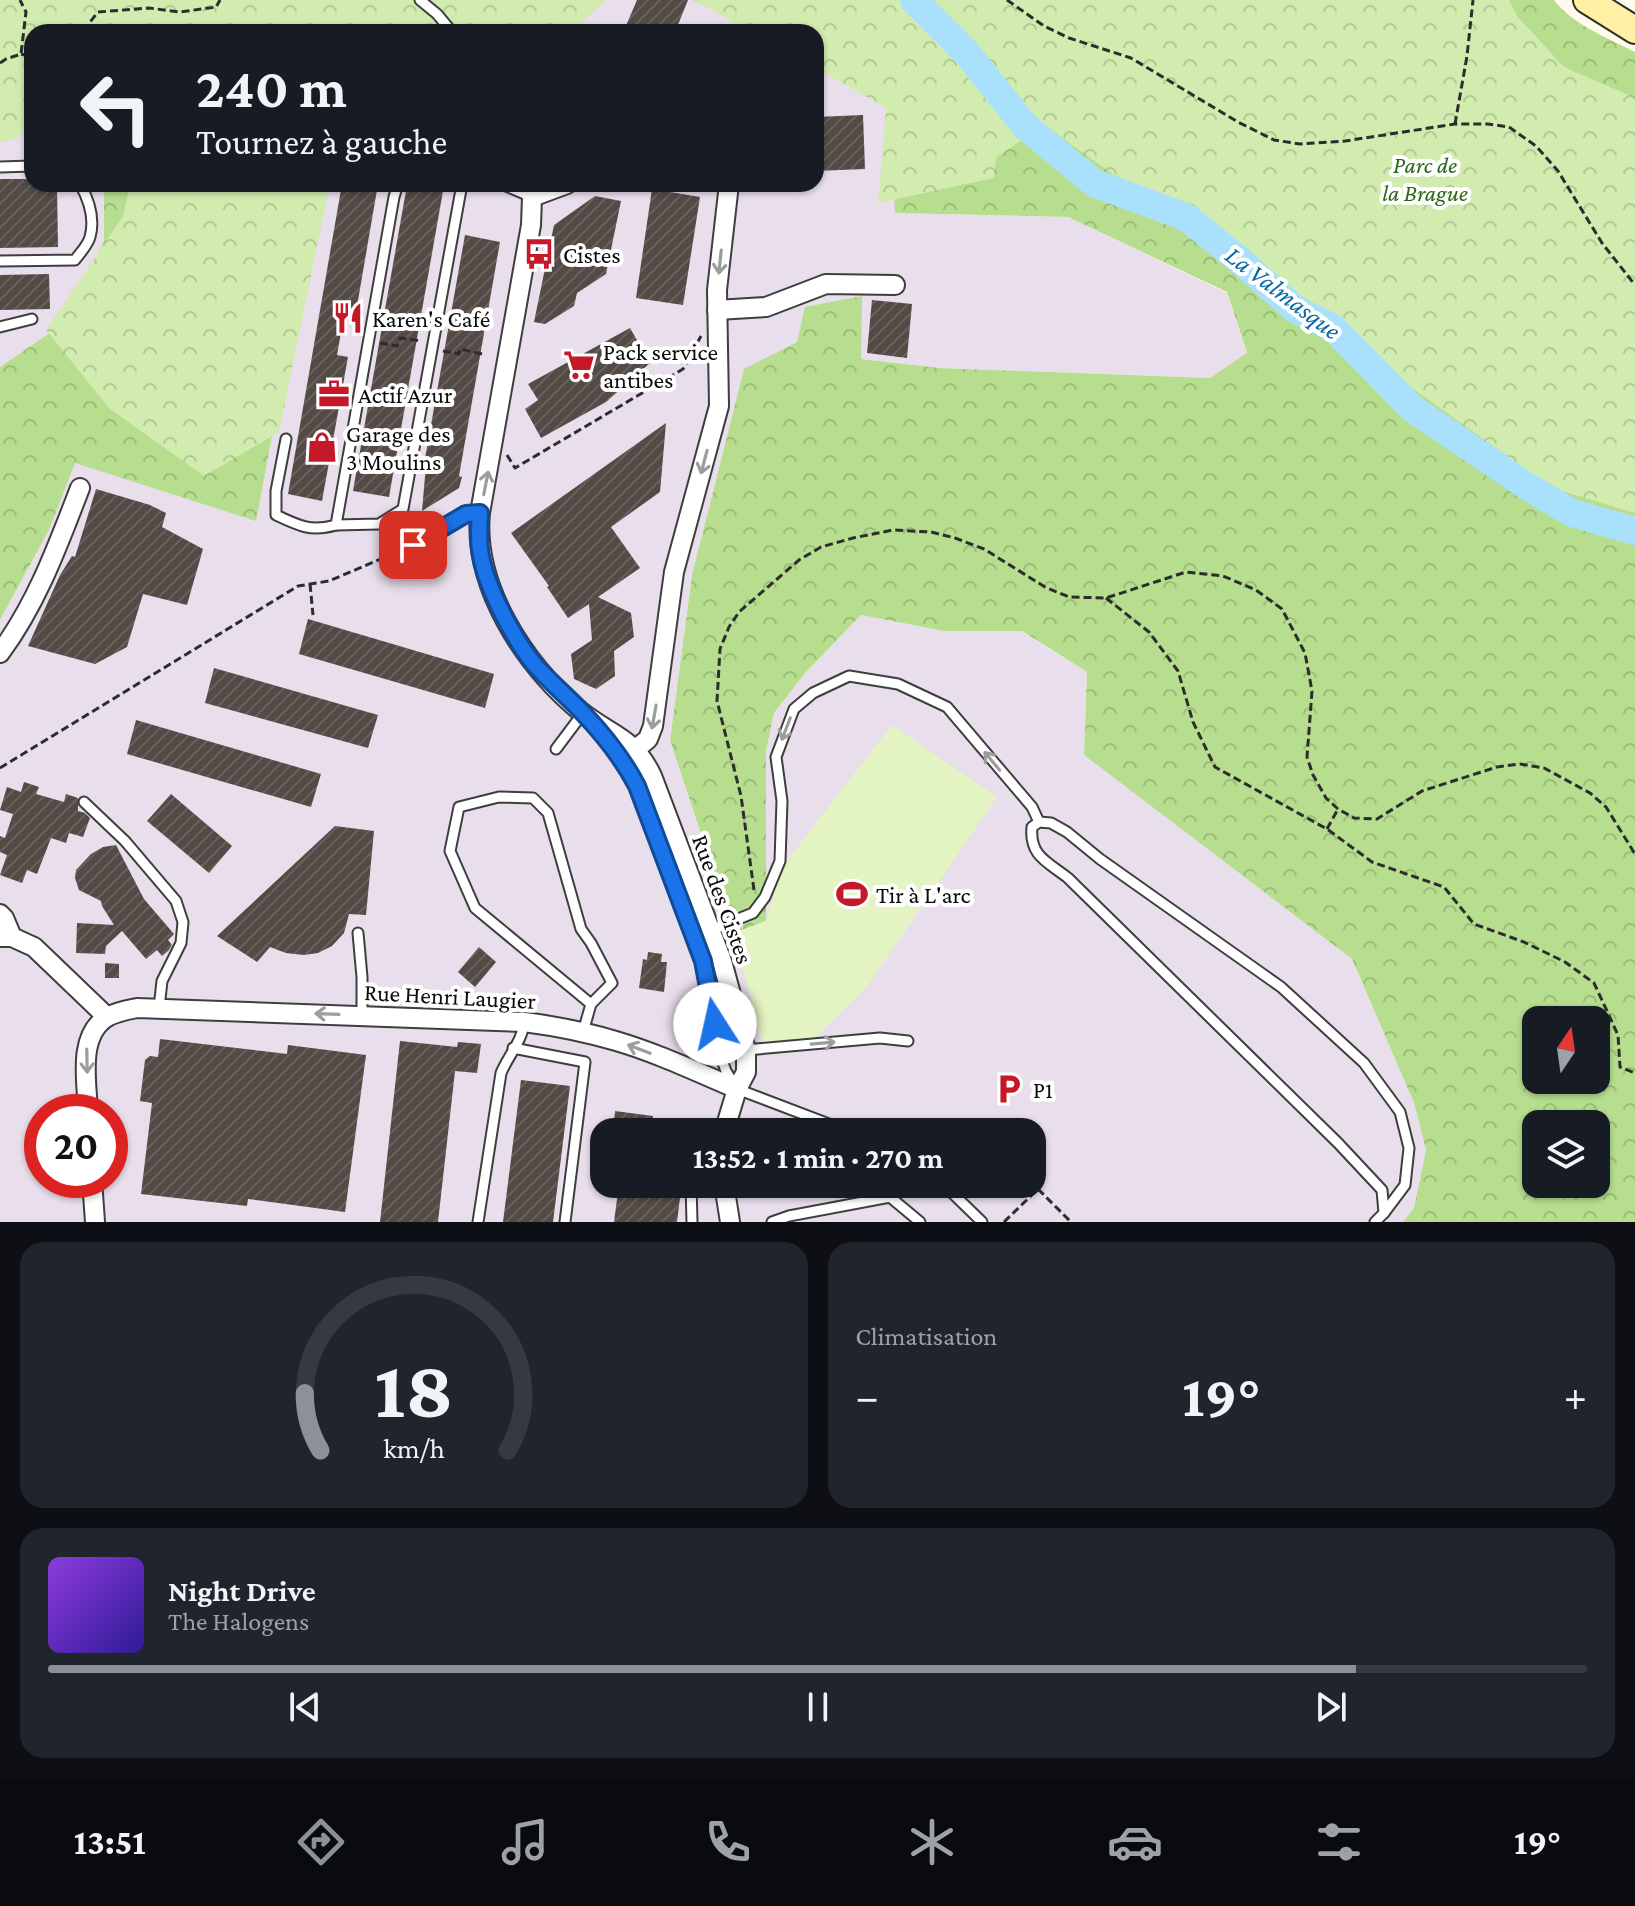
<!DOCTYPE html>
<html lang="fr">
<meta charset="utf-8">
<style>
:root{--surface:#171b24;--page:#20242c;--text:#f1f3f6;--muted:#9ea1a6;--line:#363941;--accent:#8c9099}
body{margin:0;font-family:"Crimson Pro",serif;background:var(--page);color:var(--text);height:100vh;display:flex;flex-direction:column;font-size:30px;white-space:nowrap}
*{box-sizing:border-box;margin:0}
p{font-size:26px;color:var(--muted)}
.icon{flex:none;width:44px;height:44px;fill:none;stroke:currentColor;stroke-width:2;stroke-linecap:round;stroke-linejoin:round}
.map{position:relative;height:1222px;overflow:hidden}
.side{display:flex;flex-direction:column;gap:20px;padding:20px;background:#0d0f14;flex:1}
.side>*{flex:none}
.top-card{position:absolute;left:24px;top:24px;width:800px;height:168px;border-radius:24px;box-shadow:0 2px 6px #0004;background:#171b24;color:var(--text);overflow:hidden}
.needle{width:52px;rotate:13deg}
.tools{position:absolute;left:1522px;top:1006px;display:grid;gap:16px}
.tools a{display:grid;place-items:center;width:88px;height:88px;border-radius:16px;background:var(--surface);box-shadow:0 2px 6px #0004;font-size:40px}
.speed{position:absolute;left:24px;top:1094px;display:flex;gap:16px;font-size:40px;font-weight:700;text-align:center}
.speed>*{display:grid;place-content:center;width:104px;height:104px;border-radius:50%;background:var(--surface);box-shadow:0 2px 6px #0004;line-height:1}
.speed .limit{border:12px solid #d22;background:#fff;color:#111}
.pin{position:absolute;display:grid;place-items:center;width:68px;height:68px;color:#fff;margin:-34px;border-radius:16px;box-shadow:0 4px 12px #0006}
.me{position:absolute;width:88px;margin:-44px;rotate:350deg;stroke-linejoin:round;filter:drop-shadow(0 0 6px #0008)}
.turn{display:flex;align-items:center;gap:28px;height:168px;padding:0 40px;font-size:36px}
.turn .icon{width:104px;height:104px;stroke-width:2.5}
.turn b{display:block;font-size:56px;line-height:68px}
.big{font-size:60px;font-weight:700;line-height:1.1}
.side .card{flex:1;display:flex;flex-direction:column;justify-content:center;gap:12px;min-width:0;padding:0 28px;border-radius:24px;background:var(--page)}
.side .dial{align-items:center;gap:0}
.dial svg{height:208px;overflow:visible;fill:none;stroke:var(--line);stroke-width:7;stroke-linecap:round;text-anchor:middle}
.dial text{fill:var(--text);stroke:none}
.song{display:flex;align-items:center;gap:24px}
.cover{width:96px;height:96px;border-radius:12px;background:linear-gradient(135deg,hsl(270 70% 55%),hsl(250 70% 35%))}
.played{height:8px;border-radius:4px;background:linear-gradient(90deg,var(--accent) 85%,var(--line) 85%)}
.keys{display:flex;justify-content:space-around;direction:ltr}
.heat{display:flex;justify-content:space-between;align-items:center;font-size:44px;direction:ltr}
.side .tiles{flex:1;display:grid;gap:20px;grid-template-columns:1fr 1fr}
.card:last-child{grid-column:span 2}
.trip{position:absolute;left:590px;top:1118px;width:456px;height:80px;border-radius:24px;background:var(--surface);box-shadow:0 2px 6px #0004;font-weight:700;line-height:80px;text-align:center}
.dock{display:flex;height:128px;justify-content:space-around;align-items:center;background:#090b0e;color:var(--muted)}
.dock .icon{width:56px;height:56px}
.dock .active{color:var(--accent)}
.dock b{font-size:36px;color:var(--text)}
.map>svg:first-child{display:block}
.industrial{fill:#e9deeb;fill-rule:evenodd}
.forest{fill:url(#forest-crowns);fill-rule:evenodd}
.park{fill:url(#park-crowns)}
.pitch{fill:#e4f3c2}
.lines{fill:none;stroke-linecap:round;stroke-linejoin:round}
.river{stroke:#a9e0fb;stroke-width:28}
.building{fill:url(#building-hatch)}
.lane-casing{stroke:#3e3e3e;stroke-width:13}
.street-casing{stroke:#3e3e3e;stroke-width:22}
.secondary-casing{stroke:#2d2d2d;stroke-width:30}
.path{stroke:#2d2d2d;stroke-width:3;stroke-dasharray:8 4;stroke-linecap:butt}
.lane{stroke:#fff;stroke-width:9}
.street{stroke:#fff;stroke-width:18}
.secondary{stroke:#fff0a4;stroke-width:26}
.oneway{stroke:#9d9d9d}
.route-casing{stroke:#114b97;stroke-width:20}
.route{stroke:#1a73e8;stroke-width:14}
.labels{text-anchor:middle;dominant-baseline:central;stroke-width:8;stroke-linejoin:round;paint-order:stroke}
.park-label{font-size:24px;font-style:italic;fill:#2b6717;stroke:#fff}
.poi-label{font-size:24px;fill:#0b0b0b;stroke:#fff;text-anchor:start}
.street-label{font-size:24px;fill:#0b0b0b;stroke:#fff}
.water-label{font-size:26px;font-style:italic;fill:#0b69a5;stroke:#fff}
</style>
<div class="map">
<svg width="1635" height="1222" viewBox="0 0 1635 1222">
<defs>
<pattern id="forest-crowns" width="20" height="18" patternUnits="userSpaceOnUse" patternTransform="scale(2)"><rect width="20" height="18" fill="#b6de8e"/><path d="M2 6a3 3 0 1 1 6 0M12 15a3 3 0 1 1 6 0" fill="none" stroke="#9bbd79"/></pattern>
<pattern id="park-crowns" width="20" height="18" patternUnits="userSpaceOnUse" patternTransform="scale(2)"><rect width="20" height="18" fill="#d2ecb0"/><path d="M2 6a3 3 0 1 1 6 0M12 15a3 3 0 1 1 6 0" fill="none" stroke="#b3c996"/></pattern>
<pattern id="building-hatch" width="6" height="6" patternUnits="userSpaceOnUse" patternTransform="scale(2)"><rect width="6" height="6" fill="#544b46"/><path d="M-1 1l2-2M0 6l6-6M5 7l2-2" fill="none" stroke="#68605c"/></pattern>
</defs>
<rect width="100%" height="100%" fill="#fffae9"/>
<g class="industrial">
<polygon points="597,0 692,0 764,32 567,32"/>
<path d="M816 55 888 86 896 213 1068 217 1227 293 1247 354 1210 378 940 368 860 359 797 342 744 370 692 575 670 740 766 751 774 713 806 672 861 615 944 631H1021L1087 672 1084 755 1352 959 1414 1103 1426 1150 1414 1208 1403 1222H0V620L49 530 75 462 256 520 320 184H816ZM42 1112H110V1180H42ZM604 1132H1032V1184H604Z"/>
<polygon points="32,119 32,184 104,184 104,240 70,319 0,367 0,122"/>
</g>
<g class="forest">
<path d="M692 0H1554C1573 25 1608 38 1635 52V1222H1403L1414 1208 1426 1150 1414 1103 1352 959 1084 755 1087 672 1022 631H944L861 615 806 672 774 713 766 751V921L734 933 670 740 692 575 744 369 797 342 805 307 862 296 861 359 940 368 1210 378 1247 353 1227 292 1068 217 895 213 887 86 816 32H764ZM1536 1020H1596V1080H1536ZM1536 1124H1596V1184H1536Z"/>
<polygon points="104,184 320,184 256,521 75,463 49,530 0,620 0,367 70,319 104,240"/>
</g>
<g class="park">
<polygon points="0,0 606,0 571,32 32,32 32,128 16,139 0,142"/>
<polygon points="694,0 1509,0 1517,16 1564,67 1635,98 1635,513 1552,488 1029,114 1035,131 996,158 994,178 878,203 886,108 816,68 816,32 751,32"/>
<polygon points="130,184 330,184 279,432 204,476 110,409 46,330 123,216"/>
</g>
<polygon class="pitch" points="892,725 997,797 866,988 813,1039 762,1043 734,933 766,921 782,867"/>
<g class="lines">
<polyline class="river" points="914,0 966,52 1025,126 1094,183 1186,217 1237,258 1295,309 1333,328 1413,409 1525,485 1572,513 1635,531"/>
</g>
<g class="building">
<polygon points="637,0 688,0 675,32 635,32 625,28"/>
<polygon points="863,115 865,169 816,171 816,117"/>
<polygon points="0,179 32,179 32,184 57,184 58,247 0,248"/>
<polygon points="342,184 378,184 356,312 345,310 337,355 348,357 322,501 288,494"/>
<polygon points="407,185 443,191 389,497 353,491"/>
<polygon points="652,189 700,197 683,305 636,298"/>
<polygon points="595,196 621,201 606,274 577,293 574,306 545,324 534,322 554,225"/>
<polygon points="465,235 500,242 459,476 462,477 459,488 422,511 426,465 424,464"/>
<polygon points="49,274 50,309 0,310 0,275"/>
<polygon points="872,300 912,304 907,358 867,353"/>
<polygon points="630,328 650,363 606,402 541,438 525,409 538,400 528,384"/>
<polygon points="666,423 660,492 611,527 640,568 598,597 631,613 634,637 614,651 615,676 596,689 574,679 571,654 592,640 589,604 568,618 547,587 549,586 511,533"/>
<polygon points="96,489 150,505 166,513 162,527 203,549 187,605 143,594 127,647 95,664 28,646 60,575 72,556 75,557"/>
<polygon points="308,619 494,674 485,708 299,654"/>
<polygon points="214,668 378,715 368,748 205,703"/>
<polygon points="136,720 321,774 311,807 127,754"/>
<polygon points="24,782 39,787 36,794 64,802 66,794 78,798 78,811 85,813 90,818 83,837 69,833 66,843 51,838 37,874 27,870 22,883 0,875 7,855 0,852 0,836 5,838 13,814 0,810 7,787 21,792"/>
<polygon points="171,794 232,846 209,873 147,821"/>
<polygon points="335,826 374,831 366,915 349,914 344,933 332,946 318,953 304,955 286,953 270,947 257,962 217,936"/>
<polygon points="116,845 144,899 174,934 168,940 172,945 169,950 162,956 157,950 146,959 122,931 106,946 105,954 76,953 77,923 114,925 102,906 101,901 79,890 75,878 76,870 91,854 103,847"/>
<polygon points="479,947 496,962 475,987 458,972"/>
<polygon points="648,952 662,954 661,962 667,962 664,992 639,988 643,959 647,960"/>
<polygon points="105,963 119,964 119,978 105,978"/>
<polygon points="160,1039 287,1054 288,1045 366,1055 345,1212 248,1199 247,1206 141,1194 152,1103 140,1101 145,1060 150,1056 158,1057"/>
<polygon points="400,1041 457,1047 458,1042 481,1044 477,1073 455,1071 438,1222 380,1222"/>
<polygon points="521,1080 570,1086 553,1222 503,1222"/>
<polygon points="615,1111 653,1116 651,1132 613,1132"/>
<polygon points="619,1184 669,1184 669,1188 681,1190 677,1222 614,1222"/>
</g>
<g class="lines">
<defs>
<g id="lane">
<polyline points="420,0 437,14 452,32"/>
<polyline points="0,167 32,166"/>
<polyline points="505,184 506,186 532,197"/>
<path d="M0 261 75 260C80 253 88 245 90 237 95 219 89 200 80 184"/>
<polyline points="0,327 32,319"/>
<path d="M286 439 276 491V515C299 526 311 532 336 525L394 197 398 184"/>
<polyline points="336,525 379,524 403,509 462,184"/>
<polyline points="413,545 466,514 480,513"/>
<polyline points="596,729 625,762 637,786 703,961 720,1055 726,1071 737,1089 850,1132"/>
<polyline points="556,749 583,713 584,714"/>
<polyline points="84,802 125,841 176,901 183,922 181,943 162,981 159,1008"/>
<path d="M1039 822 1051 823 1067 832 1100 859 1281 987 1364 1063 1400 1112 1409 1148 1405 1185 1384 1213 1382 1190 1338 1143 1068 878C1048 862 1029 856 1032 827Z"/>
<polyline points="711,930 753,913 765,897 780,861 782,801 776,757 794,709 813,693 849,676 898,684 947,707 1032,807 1039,822"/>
<polyline points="358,933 362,977 362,1016"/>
<polyline points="583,1032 591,1004 475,908 450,851 459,807 499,797 533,798 548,813 581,929 591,943 612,983 591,1004"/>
<polyline points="513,1048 585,1062 565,1222"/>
<polyline points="746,1050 880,1038 908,1041"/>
<polyline points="691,1184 692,1222"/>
<polyline points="943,1184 982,1222"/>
<path d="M478 1222 501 1073C508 1056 523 1040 524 1022"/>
<polyline points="772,1222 789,1216 890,1197 920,1222"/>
<polyline points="1375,1222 1384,1213"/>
</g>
<g id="street">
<path d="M567 184 532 197 531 225 480 513C473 587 525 665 580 711 611 736 633 736 652 776L722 961 746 1050V1072L737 1089 724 1132"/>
<polyline points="717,310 766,307 826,284 895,285"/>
<path d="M0 653C37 603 58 545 80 488"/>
<polyline points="636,749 648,739 653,726 674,572 719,406 717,290 729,184"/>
<polyline points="0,914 4,918 12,937"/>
<polyline points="0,937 12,937 34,947 107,1017"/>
<path d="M88 1112C87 1082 77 1036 107 1017 116 1012 127 1010 137 1008L524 1022C555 1026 586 1032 616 1041 657 1053 697 1072 737 1089"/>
<polyline points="92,1180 95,1222"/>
<polyline points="724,1184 730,1222"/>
</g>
<polyline id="secondary" points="1587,0 1635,30"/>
</defs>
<use href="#lane" class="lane-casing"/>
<use href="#street" class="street-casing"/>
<use href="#secondary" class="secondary-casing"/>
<g class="path">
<polyline points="1007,0 1044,26 1069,38 1131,58 1238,122 1274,140 1300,144 1345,141 1455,124 1488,124 1509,127 1536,146 1558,171 1602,243 1635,285"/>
<polyline points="95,32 90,22 98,12 149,8 180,12 216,7 220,0"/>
<polyline points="21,54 32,57"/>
<polyline points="0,63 6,59 21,54 26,12 20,0"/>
<polyline points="1455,124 1467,56 1473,0"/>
<polyline points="380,343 397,346 400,338 422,341"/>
<polyline points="443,351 459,354 460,349 482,354"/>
<polyline points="507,455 515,468 683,369 701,336"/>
<polyline points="310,584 313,615"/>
<polyline points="1106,598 1149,632 1178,671 1193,722 1215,767 1327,829 1372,862 1444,887 1474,924 1524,942 1565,962 1594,983 1618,1035 1620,1067 1635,1073"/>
<polyline points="0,768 298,586 329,581 402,550"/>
<polyline points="1327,829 1338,809"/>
<polyline points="754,890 741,796 717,701 720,649 729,627 739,612 799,560 821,547 853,538 893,530 931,532 955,538 984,549 1045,587 1069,597 1106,598 1186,572 1223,576 1256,590 1282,609 1305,653 1312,691 1307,757 1313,775 1326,798 1338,809 1354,818 1377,819 1422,791 1497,767 1520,764 1544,768 1590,793 1606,807 1635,854"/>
<polyline points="896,1132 897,1130"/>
<polyline points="1032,1172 1042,1163"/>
<polyline points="1038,1189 1071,1222"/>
<polyline points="1004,1222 1038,1189 1032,1182"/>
</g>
<use href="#lane" class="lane"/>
<use href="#street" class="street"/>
<use href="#secondary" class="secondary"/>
</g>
<defs><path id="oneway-shaft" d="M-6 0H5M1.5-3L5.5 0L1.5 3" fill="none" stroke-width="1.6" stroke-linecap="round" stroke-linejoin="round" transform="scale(2)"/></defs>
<g class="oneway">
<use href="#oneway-shaft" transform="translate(720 262) rotate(96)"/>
<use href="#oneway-shaft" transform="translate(704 462) rotate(105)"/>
<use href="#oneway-shaft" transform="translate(486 483) rotate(-79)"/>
<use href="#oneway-shaft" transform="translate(654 717) rotate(100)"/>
<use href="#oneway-shaft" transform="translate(786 729) rotate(111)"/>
<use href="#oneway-shaft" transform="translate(992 761) rotate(-130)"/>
<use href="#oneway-shaft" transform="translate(327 1014) rotate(-178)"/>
<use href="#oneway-shaft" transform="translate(823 1043) rotate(-5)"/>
<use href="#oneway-shaft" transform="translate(639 1049) rotate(-159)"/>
<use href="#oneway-shaft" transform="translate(87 1061) rotate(89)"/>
</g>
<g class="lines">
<defs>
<path id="route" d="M413 545 466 514 480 513C479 528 478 542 481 556 487 588 514 640 535 665 550 682 567 696 583 713 603 734 624 761 637 786L703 961 715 1024"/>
</defs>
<use href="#route" class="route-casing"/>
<use href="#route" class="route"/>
</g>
<defs>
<symbol id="bus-bare" viewBox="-9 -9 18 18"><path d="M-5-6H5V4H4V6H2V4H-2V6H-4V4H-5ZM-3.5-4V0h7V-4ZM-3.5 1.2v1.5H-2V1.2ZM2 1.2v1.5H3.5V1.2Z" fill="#c51929" stroke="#fff" stroke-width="2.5" paint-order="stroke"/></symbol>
<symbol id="restaurant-bare" viewBox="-9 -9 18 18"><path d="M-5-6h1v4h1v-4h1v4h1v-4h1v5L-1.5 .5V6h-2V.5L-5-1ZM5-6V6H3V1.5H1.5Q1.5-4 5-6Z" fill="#c51929" stroke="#fff" stroke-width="2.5" paint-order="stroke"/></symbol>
<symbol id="supermarket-bare" viewBox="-9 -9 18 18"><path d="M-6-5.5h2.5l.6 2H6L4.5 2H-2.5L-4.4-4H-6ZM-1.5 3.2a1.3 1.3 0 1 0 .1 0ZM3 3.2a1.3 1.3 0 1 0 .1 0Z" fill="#c51929" stroke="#fff" stroke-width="2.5" paint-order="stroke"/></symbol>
<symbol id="office-bare" viewBox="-9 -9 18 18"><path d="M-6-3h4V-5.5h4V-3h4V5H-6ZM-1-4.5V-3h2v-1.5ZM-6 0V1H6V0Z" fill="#c51929" stroke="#fff" stroke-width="2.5" paint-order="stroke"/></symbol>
<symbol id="shop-bare" viewBox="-9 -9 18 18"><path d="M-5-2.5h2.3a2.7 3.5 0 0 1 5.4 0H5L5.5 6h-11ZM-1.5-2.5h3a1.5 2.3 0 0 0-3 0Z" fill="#c51929" stroke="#fff" stroke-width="2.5" paint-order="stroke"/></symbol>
<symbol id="stadium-bare" viewBox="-9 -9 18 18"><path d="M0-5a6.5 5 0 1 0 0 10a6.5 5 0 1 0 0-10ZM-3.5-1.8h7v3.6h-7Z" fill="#c51929" stroke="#fff" stroke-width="2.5" paint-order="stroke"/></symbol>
<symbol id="parking-bare" viewBox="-9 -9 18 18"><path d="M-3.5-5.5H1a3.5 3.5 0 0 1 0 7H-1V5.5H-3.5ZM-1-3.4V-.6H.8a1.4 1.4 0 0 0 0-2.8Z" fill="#c51929" stroke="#fff" stroke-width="2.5" paint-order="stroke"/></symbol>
</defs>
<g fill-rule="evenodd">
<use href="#bus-bare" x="517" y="232" width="44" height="44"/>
<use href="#restaurant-bare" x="326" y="296" width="44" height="44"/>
<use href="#supermarket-bare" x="557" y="343" width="44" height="44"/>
<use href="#office-bare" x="312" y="372" width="44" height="44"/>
<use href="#shop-bare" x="300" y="425" width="44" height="44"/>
<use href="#stadium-bare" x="830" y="872" width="44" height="44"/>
<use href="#parking-bare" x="987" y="1067" width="44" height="44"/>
</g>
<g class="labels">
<g class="park-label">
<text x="1425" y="164">Parc de<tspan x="1425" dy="28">la Brague</tspan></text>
</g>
<g class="poi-label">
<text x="563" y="254">Cistes</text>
<text x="372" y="318">Karen's Café</text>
<text x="603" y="351">Pack service<tspan x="603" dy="28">antibes</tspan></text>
<text x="358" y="394">Actif Azur</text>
<text x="346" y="433">Garage des<tspan x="346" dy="28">3 Moulins</tspan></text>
<text x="876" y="894">Tir à L'arc</text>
<text x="1033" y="1089">P1</text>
</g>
<g class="street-label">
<text transform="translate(723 899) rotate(70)">Rue des Cistes</text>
<text transform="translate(450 996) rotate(3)">Rue Henri Laugier</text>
</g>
<g class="water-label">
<text transform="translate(1283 293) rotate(37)">La Valmasque</text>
</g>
</g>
</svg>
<div class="tools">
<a><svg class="needle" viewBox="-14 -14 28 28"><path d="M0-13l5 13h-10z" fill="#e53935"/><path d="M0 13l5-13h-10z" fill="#9ea1a6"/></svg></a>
<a><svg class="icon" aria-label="layers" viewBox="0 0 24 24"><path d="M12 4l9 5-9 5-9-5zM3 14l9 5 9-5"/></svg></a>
</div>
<div class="speed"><div class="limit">20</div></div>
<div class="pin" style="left:413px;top:545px;background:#d93025"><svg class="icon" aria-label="arrive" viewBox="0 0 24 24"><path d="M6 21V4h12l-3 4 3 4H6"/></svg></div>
<svg class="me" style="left:715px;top:1024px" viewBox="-20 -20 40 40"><circle r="19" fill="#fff"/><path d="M0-13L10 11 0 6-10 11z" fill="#1a73e8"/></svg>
<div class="trip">13:52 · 1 min · 270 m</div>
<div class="top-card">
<div class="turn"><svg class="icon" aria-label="left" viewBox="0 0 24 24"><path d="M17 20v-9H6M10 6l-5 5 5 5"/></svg><div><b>240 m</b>Tournez à gauche</div></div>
</div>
</div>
<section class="side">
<div class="tiles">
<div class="card dial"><svg viewBox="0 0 100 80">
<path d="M14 69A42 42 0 1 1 86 69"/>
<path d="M14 69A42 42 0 0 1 8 47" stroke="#8c9099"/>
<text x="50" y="56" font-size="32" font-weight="700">18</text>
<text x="50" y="72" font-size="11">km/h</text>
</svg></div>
<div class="card"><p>Climatisation</p>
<div class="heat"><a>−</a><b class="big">19°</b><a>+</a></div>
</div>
<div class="card">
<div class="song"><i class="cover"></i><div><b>Night Drive</b><p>The Halogens</p></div></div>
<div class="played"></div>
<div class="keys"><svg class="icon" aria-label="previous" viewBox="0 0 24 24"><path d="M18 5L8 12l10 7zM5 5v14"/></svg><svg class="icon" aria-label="pause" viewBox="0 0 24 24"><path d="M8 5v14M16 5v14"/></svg><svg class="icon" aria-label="next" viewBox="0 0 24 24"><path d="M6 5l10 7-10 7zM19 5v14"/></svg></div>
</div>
</div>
</section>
<nav class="dock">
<b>13:51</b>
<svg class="icon active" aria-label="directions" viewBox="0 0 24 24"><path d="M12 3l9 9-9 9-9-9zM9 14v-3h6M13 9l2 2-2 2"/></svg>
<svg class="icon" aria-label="music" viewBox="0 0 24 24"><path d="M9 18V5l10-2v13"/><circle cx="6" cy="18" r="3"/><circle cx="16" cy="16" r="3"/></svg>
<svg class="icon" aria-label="phone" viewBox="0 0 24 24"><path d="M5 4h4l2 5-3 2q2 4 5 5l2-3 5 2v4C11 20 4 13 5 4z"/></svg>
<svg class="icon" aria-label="climate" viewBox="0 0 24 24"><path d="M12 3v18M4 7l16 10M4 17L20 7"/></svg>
<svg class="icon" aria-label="car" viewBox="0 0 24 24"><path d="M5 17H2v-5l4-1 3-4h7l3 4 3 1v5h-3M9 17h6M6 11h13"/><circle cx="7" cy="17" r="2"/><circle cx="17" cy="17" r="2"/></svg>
<svg class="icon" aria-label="filters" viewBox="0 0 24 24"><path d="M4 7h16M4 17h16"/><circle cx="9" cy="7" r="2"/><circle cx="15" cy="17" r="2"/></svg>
<b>19°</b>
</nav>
